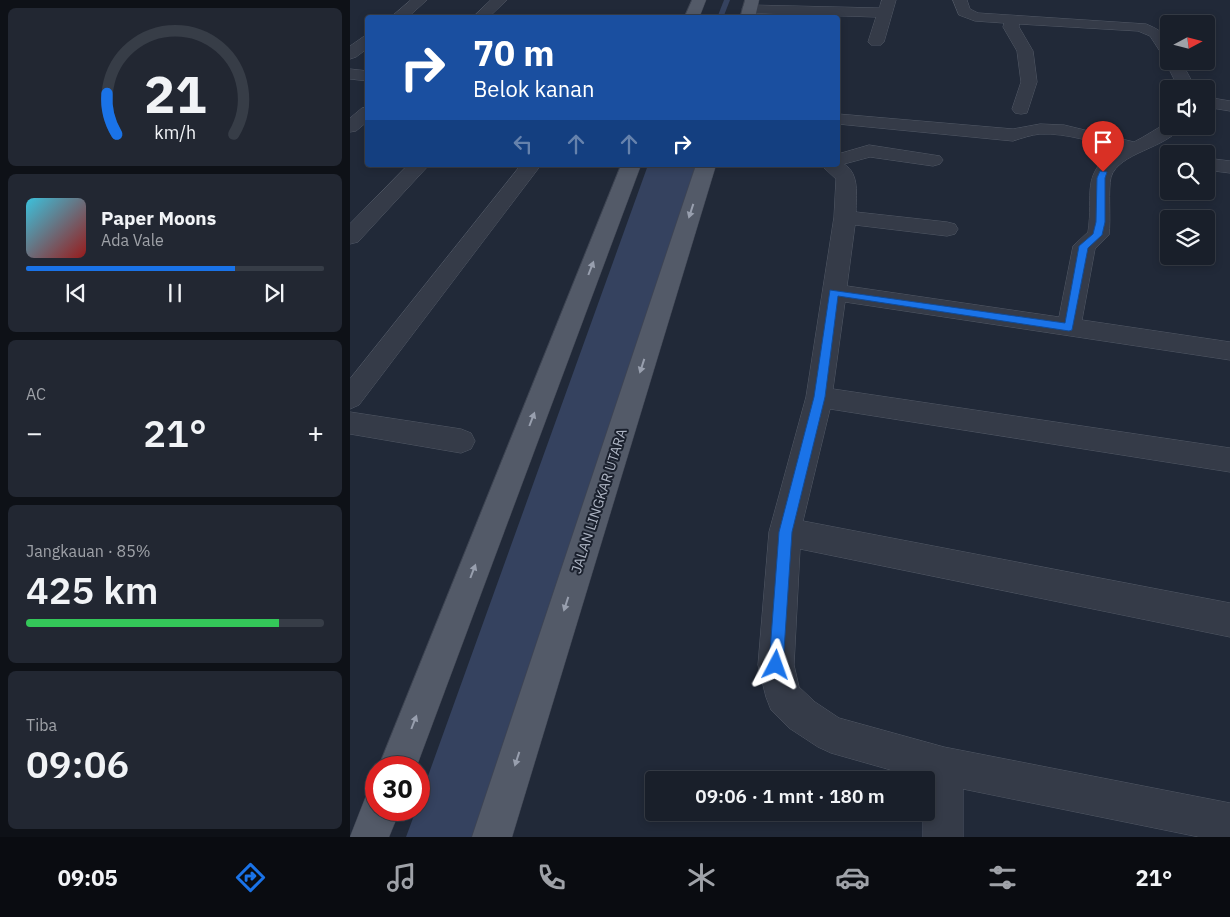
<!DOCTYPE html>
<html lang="id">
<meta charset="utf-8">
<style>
:root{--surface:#191f2a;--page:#222732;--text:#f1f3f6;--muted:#9fa2a8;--line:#373d47;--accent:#1a73e8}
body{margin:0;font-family:"IBM Plex Sans",sans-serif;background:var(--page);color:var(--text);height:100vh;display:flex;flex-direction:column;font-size:19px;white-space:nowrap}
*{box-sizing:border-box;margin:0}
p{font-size:16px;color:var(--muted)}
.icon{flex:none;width:28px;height:28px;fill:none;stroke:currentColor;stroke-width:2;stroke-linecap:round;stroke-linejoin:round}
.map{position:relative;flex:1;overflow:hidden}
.drawer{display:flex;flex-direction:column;gap:8px;padding:8px;background:#0e1117;width:350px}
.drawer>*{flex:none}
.hud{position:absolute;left:15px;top:15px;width:475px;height:152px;border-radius:5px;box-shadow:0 2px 8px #0003,0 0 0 1px var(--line);background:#1a4fa0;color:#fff;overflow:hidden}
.needle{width:32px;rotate:83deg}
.controls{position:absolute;left:810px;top:15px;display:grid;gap:10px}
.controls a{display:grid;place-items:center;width:55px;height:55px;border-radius:5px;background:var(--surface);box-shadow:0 2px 8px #0003,0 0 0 1px var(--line);font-size:25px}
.speed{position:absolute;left:15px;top:756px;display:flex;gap:10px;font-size:25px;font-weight:700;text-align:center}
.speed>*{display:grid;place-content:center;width:65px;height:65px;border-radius:50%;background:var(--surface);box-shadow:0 2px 8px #0003,0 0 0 1px var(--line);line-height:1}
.speed .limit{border:8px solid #d22;background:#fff;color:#111}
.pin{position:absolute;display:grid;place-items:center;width:42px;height:42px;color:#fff;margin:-51px -21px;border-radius:50% 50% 50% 0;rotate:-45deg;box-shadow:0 0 5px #0007}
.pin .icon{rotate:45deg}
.me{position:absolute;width:55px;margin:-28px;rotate:4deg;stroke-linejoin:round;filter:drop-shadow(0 0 4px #0008)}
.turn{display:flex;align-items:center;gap:18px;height:105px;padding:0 25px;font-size:22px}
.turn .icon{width:65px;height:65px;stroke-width:2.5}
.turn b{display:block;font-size:35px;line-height:42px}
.lanes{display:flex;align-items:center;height:48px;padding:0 25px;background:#0003;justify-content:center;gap:25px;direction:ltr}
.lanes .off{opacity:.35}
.big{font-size:38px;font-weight:600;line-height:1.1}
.drawer .widget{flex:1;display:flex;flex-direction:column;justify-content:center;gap:8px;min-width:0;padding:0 18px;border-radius:8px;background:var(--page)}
.drawer .dial{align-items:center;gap:0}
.dial svg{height:130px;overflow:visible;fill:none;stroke:var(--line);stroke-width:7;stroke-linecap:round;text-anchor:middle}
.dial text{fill:var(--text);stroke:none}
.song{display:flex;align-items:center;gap:15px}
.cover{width:60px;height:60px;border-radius:8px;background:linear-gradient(135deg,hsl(190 70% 55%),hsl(0 70% 35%))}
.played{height:5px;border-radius:2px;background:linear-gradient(90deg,var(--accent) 70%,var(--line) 70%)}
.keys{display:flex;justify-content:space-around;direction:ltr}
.heat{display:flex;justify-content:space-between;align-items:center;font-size:28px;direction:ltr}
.charge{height:8px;border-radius:4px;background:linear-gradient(90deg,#34c759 85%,var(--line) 0)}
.trip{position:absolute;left:295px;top:771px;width:290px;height:50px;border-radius:5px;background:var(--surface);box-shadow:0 2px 8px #0003,0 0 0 1px var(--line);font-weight:600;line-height:50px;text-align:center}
.tab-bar{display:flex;height:80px;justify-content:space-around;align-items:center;background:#0a0c11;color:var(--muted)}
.tab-bar .icon{width:35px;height:35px}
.tab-bar .on{color:var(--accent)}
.tab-bar b{font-size:22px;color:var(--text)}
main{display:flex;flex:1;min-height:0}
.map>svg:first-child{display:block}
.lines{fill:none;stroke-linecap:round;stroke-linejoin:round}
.stream{fill:#35425f;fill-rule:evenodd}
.river{fill:#35425f;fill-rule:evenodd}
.street-casing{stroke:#525966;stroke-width:1}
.primary-casing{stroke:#3e4452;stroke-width:1}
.street{fill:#353b48;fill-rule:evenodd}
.primary{fill:#535a68;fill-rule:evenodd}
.oneway{fill:#989fae}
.route{fill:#1a73e8;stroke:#114b97}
.labels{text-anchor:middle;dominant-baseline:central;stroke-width:4;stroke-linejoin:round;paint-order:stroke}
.street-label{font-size:14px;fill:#afb6c5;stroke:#1a202d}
</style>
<main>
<section class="drawer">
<div class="widget dial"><svg viewBox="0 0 100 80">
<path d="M14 69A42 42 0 1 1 86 69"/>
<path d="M14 69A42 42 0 0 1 8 44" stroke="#1a73e8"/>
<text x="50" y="56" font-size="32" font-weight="700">21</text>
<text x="50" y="72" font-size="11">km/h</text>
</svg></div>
<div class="widget">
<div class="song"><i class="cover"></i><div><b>Paper Moons</b><p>Ada Vale</p></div></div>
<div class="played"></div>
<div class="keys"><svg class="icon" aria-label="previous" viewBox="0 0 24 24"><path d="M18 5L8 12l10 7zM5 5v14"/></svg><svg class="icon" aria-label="pause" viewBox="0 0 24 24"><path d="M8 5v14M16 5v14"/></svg><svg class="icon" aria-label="next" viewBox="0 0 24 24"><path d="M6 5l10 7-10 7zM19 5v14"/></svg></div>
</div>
<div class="widget"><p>AC</p>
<div class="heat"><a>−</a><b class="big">21°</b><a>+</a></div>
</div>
<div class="widget"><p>Jangkauan · 85%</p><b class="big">425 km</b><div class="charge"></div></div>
<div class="widget"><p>Tiba</p><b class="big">09:06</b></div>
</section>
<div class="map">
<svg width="880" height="837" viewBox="0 0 880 837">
<rect width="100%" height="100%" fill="#212938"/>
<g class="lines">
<polygon class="stream" points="374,0 380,0 373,18 367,18"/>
<polygon class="river" points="298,165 346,165 158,837 56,837 66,810 69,810 69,801"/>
<defs>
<g id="street">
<polygon points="61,0 77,0 57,18 40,18"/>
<polygon points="141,0 157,0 138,18 122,18"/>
<polygon points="532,0 546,0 534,42 531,45 521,45 518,42 526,17 399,13 394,12 392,9 394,6 399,5 529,8"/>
<path d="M603 0H617L620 9 628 13 796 24C818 33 819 39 819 61H831L846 89H829L815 61 818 57 813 56 800 36 788 31 669 24V27L683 51 687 82 677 113 671 114 665 113 662 109 671 82 667 51 653 27 654 23 625 21 609 15Z"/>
<polygon points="18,35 18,48 6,57 0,59 0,46 13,37"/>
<polygon points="0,69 18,71 18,81 0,79"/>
<polygon points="856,97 880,101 880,111 856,107"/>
<polygon points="18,107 18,121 6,131 0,132 0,118 12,108"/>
<path d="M488 114 663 129 690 124 714 125 784 142C796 136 807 128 819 122V126H832C816 149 769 152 761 177 758 189 761 220 759 235L745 249 732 320 880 342V360L495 302 483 389 880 448V472L480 409 453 521 880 603V637L450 549 444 665 449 687 465 702 489 718 594 747 880 803V837H849L613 789V837H573V812H576V780L481 753 468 747 439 728 421 710 416 697 408 665 419 532 456 397 484 217 486 179 471 165H488V154L519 145 590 156 593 160 590 164 583 166 520 157 494 164C510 174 506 195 506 212L597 222 605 224 608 229 605 234 597 236 505 225 497 286 709 317 723 246 738 232C744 194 729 173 768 149 743 142 717 133 690 134 681 135 672 138 663 141L488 124Z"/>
<polygon points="856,158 880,161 880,173 856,170"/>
<polygon points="58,165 79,165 8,242 0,244 0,224"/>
<polygon points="171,165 191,165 9,405 0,409 0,379"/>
<polygon points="0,412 111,429 121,433 125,441 121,449 111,453 0,434"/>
</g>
<g id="primary">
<polygon points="342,0 356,0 349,18 334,18"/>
<polygon points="395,0 409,0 405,18 390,18"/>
<polygon points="271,165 291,165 66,768 28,768"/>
<polygon points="346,165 366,165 162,837 122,837"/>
<polygon points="26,792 26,810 50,810 39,837 0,837 16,796"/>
</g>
</defs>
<use href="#street" class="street-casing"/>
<use href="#primary" class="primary-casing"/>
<use href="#street" class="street"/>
<use href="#primary" class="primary"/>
</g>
<defs><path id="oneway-solid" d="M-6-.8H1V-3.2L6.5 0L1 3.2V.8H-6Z" transform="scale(1.25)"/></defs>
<g class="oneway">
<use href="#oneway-solid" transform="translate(341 211) rotate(108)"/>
<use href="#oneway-solid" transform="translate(241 268) rotate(-69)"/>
<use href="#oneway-solid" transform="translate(292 366) rotate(108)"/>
<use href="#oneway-solid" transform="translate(182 419) rotate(-69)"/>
<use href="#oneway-solid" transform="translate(123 571) rotate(-69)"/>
<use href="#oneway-solid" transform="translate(216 604) rotate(108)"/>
<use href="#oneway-solid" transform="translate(64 722) rotate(-69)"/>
<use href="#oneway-solid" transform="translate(167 759) rotate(108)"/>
</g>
<polygon class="route" points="750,171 757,172 755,178 755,222 752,235 738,248 722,330 719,331 488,296 475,397 442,532 433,665 431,671 426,673 421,671 419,665 429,532 464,397 480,290 715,323 729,246 743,234 746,222 747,178"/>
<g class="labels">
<g class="street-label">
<text transform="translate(249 501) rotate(-72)">JALAN LINGKAR UTARA</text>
</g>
</g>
</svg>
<div class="controls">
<a><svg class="needle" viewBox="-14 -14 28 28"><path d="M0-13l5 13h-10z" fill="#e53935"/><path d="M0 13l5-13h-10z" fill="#9fa2a8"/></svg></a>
<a><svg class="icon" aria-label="sound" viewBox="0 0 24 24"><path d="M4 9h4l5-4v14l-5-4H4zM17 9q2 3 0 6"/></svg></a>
<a><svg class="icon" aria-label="search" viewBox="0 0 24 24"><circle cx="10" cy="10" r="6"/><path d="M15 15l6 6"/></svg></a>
<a><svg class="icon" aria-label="layers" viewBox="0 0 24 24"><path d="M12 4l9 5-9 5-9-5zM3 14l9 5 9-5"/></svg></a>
</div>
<div class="speed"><div class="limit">30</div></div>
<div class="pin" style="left:753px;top:172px;background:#d93025"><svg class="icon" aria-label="arrive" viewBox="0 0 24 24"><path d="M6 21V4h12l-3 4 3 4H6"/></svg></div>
<svg class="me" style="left:426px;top:665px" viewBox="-20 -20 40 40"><path d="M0-17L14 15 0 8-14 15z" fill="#1a73e8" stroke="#fff" stroke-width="4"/></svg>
<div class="trip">09:06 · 1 mnt · 180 m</div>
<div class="hud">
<div class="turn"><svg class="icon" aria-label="right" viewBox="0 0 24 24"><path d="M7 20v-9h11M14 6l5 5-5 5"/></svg><div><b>70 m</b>Belok kanan</div></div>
<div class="lanes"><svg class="icon off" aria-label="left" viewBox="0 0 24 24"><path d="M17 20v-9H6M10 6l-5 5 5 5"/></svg><svg class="icon off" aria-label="ahead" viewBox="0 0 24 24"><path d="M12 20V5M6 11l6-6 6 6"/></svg><svg class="icon off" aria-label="ahead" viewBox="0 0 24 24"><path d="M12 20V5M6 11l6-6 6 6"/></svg><svg class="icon" aria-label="right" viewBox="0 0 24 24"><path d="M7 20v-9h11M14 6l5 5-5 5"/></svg></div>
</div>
</div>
</main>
<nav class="tab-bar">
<b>09:05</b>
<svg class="icon on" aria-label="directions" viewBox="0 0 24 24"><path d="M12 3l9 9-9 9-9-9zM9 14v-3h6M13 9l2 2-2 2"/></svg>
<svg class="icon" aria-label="music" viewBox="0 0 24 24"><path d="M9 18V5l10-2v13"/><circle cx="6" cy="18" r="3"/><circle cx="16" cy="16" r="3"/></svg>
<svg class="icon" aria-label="phone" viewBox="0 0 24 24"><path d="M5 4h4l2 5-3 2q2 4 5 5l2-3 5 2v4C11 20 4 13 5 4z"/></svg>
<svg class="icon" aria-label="climate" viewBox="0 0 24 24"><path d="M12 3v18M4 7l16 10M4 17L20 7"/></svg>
<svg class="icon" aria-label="car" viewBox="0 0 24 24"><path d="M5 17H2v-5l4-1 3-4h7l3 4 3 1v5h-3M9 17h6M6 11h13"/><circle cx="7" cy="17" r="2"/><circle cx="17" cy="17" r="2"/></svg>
<svg class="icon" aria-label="filters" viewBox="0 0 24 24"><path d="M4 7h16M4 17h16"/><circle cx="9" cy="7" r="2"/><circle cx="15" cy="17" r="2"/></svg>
<b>21°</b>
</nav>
